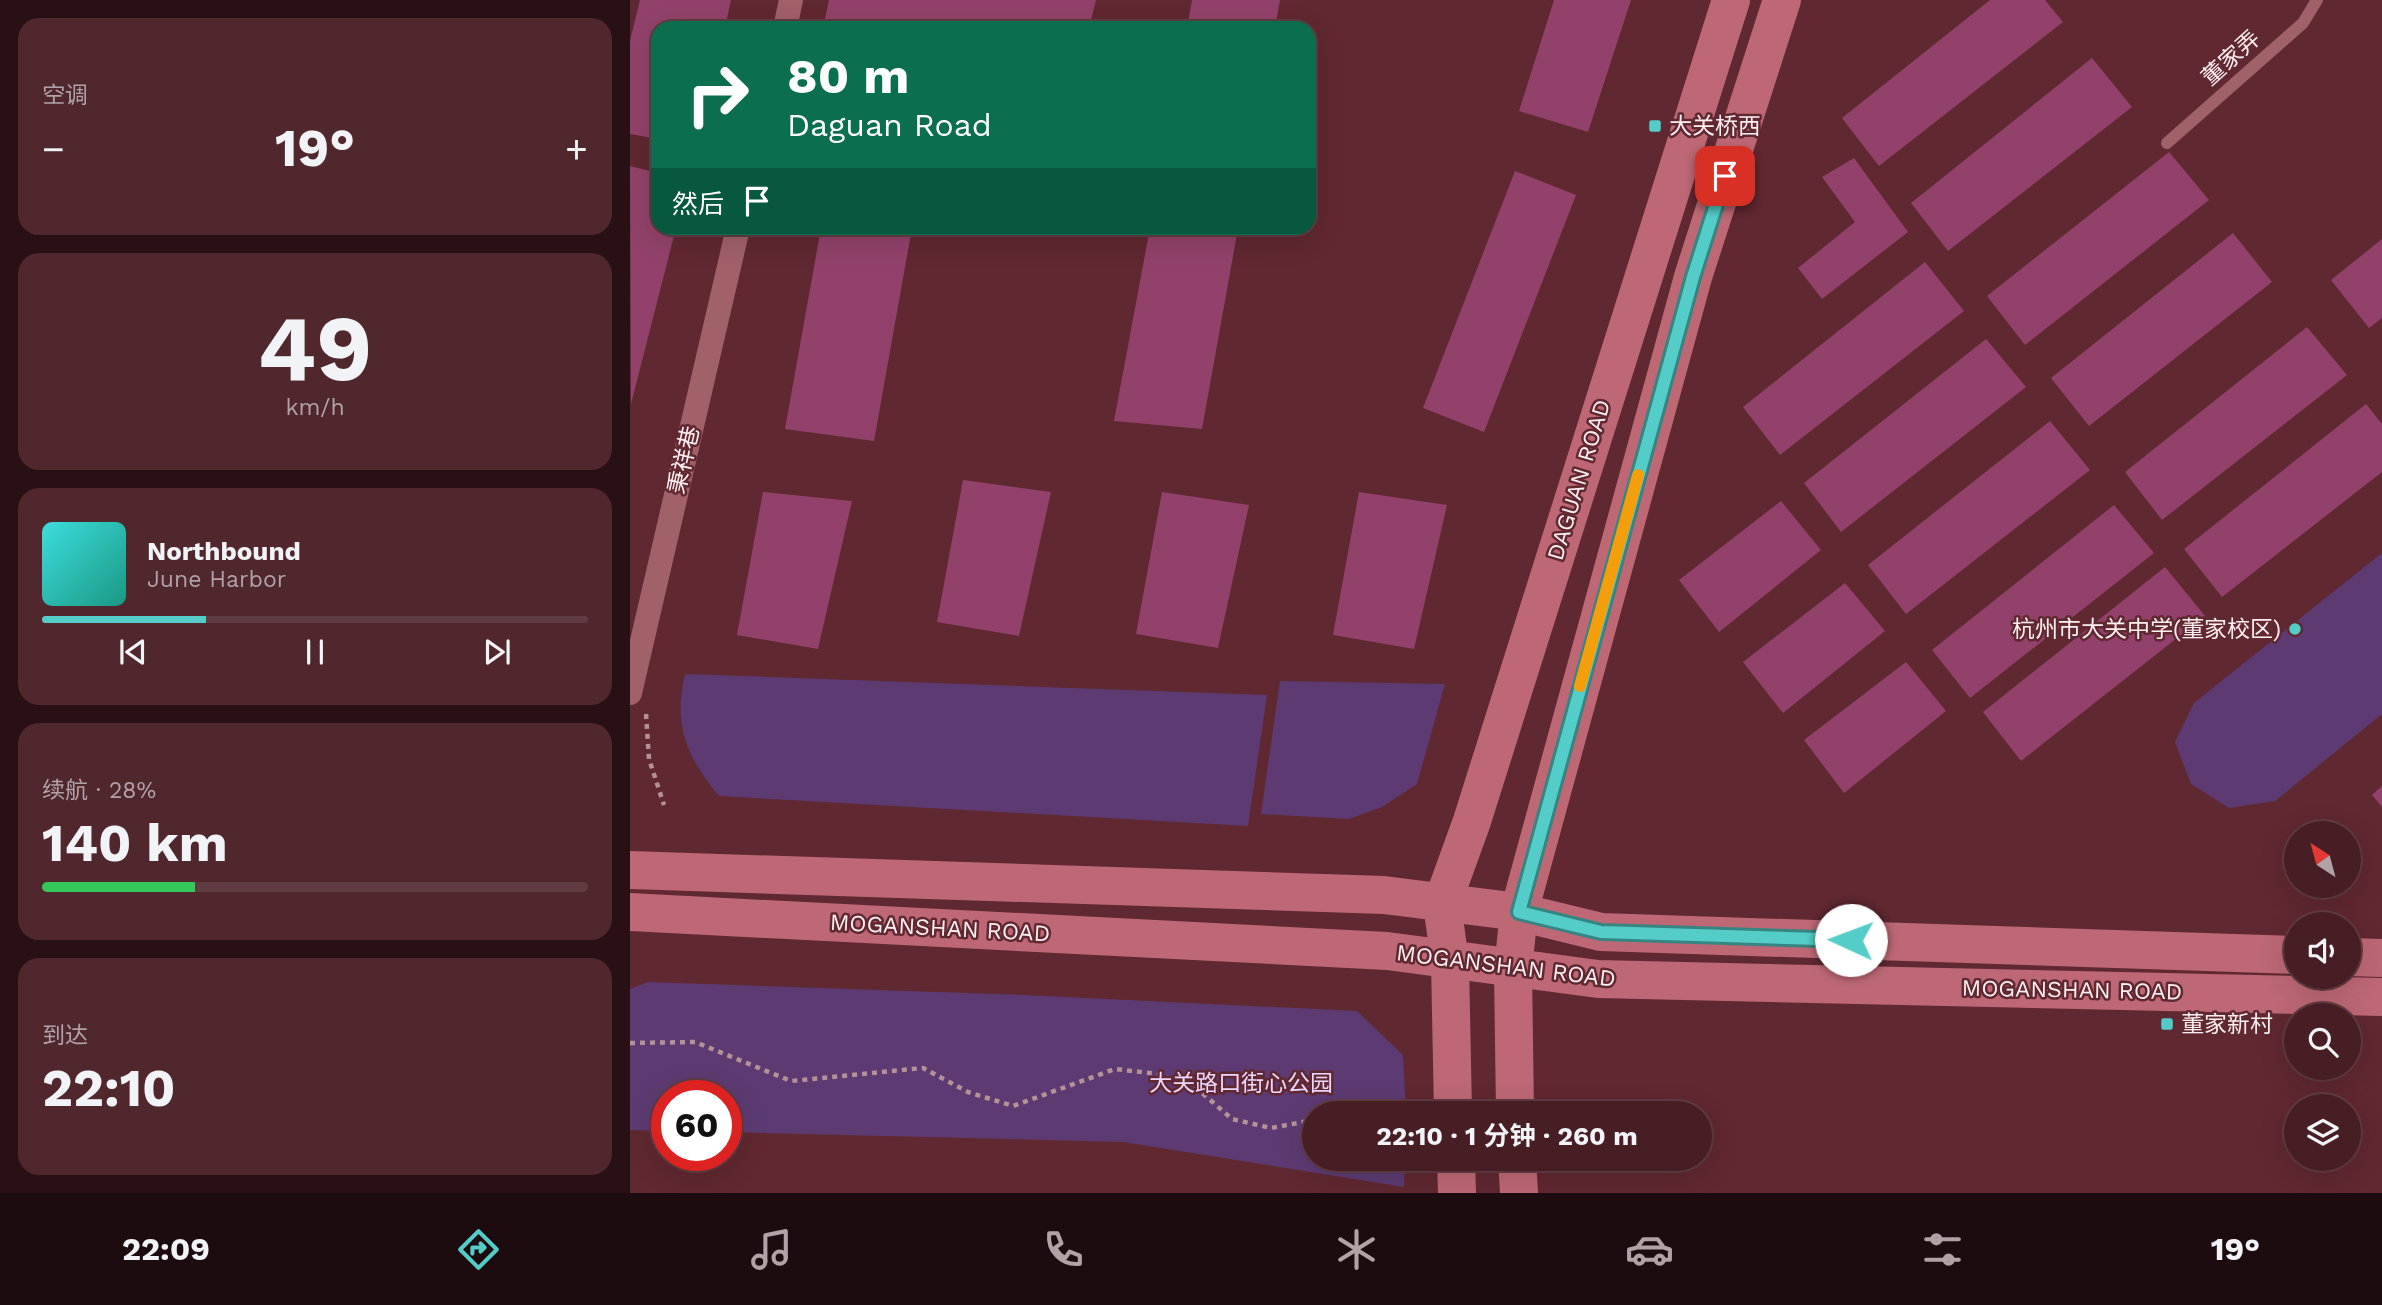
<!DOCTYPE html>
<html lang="zh">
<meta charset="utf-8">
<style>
:root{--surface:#481e25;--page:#4f272d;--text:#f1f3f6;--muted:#b1a2a7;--line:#603c42;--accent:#54cdc8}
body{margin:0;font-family:"Work Sans","Noto Sans SC",sans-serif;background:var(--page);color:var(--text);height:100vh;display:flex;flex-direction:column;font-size:26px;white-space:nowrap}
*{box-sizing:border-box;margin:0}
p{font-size:23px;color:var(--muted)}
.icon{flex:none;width:38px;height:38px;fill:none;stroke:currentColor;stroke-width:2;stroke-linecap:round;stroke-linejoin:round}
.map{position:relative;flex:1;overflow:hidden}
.drawer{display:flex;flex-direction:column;gap:18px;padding:18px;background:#281014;width:630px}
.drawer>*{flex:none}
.guide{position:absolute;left:21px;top:21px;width:665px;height:214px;border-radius:21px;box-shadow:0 7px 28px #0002,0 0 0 2px var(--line);background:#0b6e4f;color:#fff;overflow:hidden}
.needle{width:46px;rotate:324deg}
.tools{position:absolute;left:1654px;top:821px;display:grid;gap:14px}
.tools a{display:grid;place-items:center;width:77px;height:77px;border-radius:50%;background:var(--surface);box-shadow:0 7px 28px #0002,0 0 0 2px var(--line);font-size:35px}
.speed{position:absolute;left:21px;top:1080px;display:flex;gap:14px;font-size:35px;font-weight:700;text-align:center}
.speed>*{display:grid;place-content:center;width:91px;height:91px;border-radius:50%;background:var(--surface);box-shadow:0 7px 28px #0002,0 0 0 2px var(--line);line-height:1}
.speed .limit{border:10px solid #d22;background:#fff;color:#111}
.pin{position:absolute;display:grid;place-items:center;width:60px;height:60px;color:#fff;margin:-30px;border-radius:14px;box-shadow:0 4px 10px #0006}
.me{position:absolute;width:77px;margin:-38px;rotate:272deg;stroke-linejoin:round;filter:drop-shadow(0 0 5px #0008)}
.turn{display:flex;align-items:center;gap:24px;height:147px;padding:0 21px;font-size:32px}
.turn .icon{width:91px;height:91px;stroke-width:2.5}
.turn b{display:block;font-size:49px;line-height:60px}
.then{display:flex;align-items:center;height:66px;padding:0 21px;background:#0003;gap:14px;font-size:26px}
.big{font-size:52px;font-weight:700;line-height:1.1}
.drawer .card{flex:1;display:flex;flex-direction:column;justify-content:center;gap:10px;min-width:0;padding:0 24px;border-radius:21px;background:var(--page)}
.drawer .dial{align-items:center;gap:0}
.dial b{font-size:91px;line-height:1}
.song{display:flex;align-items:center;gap:21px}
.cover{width:84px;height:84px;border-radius:10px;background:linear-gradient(135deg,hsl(180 70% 55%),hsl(170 70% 35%))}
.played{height:7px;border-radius:4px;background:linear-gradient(90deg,var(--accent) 30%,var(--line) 30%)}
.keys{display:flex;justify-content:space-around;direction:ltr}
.heat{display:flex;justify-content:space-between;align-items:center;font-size:38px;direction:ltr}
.charge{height:10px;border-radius:5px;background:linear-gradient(90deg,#34c759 28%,var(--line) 0)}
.trip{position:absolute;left:672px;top:1101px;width:410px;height:70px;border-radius:35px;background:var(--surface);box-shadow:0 7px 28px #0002,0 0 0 2px var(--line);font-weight:700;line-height:70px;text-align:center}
.menu{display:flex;height:112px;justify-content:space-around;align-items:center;background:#1d0c0f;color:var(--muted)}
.menu .icon{width:49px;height:49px}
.menu .active{color:var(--accent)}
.menu b{font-size:32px;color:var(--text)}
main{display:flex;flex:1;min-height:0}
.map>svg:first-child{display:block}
.green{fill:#5d3b72}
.building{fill:#92426a}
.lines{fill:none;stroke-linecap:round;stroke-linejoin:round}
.path{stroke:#b49297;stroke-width:4.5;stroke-dasharray:5 5;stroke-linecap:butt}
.service{stroke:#a06169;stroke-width:12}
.minor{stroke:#a06169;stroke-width:24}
.primary{stroke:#bd6874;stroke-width:38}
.route-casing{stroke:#378582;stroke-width:18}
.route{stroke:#54cdc8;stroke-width:12}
.slow{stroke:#f59e0b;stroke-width:12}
.poi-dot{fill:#54cdc8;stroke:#602831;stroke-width:2.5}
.labels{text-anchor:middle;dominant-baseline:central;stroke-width:5;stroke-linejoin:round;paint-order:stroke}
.street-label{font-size:23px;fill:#feeef0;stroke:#602831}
.poi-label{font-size:23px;fill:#feeef0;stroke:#602831;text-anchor:start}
.park-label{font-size:23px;fill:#edd6fe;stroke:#602831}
</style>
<main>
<section class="drawer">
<div class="card"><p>空调</p>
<div class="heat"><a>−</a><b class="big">19°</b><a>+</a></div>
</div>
<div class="card dial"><b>49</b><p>km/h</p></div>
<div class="card">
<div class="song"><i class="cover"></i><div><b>Northbound</b><p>June Harbor</p></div></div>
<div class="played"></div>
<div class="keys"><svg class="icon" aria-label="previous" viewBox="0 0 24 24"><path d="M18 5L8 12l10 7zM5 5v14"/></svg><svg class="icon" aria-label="pause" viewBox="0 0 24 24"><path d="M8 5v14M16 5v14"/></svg><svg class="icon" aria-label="next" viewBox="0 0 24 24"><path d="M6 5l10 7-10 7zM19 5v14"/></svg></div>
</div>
<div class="card"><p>续航 · 28%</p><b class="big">140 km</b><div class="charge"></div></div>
<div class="card"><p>到达</p><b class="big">22:10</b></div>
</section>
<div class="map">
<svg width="1752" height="1193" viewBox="0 0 1752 1193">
<rect width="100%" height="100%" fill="#602831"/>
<g class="green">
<polygon points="1752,553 1752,714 1645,801 1599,808 1561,784 1545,742 1564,703"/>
<path d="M55 674 637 695 618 826 89 796C56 756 43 725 55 674Z"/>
<polygon points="650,681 815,684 787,784 752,807 719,819 631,814"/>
<polygon points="18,982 394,995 727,1011 773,1055 776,1113 684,1113 684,1158 775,1159 774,1187 493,1142 96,1132 96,1096 37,1096 37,1131 0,1130 0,989"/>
</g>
<g class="building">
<polygon points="10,0 101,0 95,28 28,28 28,139 0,134 0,41"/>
<polygon points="199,0 466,0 459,28 193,28"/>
<polygon points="562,0 650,0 645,28 557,28"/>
<polygon points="924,0 1001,0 958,132 889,111"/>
<polygon points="1360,0 1415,0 1433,22 1249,166 1212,118"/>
<polygon points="1462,58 1502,107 1318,251 1281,203"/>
<polygon points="1539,152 1579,200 1395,345 1357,296"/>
<polygon points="1224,158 1278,232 1192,299 1168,268 1225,222 1192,177"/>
<polygon points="0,166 28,173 28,228 46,228 1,404"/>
<polygon points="885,171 946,195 854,432 793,408"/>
<polygon points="191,228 282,228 244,441 155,429"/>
<polygon points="520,228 608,228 572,429 484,421"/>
<polygon points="1603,233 1642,282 1459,426 1421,378"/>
<polygon points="1752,239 1752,318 1739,328 1701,280"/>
<polygon points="1295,262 1334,311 1150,455 1113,407"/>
<polygon points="1677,327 1717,375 1532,520 1495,472"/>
<polygon points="1356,339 1396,387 1211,532 1174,483"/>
<polygon points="1736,404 1752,424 1752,472 1592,597 1554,549"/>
<polygon points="1420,421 1460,470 1276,614 1238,565"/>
<polygon points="333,480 421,492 389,636 307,622"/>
<polygon points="133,492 222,501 188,649 107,635"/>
<polygon points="532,492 619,505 588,648 506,634"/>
<polygon points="729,492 817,505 784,649 703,635"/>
<polygon points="1151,501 1191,550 1089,632 1049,580"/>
<polygon points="1484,505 1524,553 1340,698 1302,650"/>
<polygon points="1535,567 1575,616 1391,761 1353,712"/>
<polygon points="1215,583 1255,631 1153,713 1113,662"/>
<polygon points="1276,662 1316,711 1214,793 1174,740"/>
<polygon points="1752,786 1752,807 1742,795"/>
</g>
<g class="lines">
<g class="path">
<polyline points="16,714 19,759 34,805"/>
<polyline points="0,1043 65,1042 161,1081 293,1068 338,1092 383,1106 485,1069 528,1074 571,1092 602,1119 641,1128 684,1120"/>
</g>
<polyline class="service" points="1537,143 1673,23 1687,0"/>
<g class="minor">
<polyline points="155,28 161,0"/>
<polyline points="0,693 108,228"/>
</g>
<g class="primary">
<polyline points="0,870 754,895 889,912 971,932 1666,955"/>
<polyline points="0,912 757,951 968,979 1752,997"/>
<polyline points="1718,957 1752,958"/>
<polyline points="823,1113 820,962 812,904 842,821 1101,0"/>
<polyline points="885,1113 883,969 889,912 1063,277 1152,0"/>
<polyline points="826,1158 827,1193"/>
<polyline points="887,1158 889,1193"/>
</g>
</g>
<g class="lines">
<defs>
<polyline id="route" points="1095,176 1063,277 889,912 971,932 1221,940"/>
</defs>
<use href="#route" class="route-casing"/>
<use href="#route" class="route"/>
<polyline class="slow" points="950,686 1008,475"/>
</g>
<g class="poi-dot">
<rect x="1018" y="119" width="14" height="14" rx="3.5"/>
<circle cx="1665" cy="629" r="7"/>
<rect x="1530" y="1017" width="14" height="14" rx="3.5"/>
</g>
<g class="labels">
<g class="street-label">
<text transform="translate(1601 58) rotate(-42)">董家弄</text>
<text transform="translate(54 460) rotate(-77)">秉祥巷</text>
<text transform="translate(949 480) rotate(-73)">DAGUAN ROAD</text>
<text transform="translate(310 928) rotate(3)">MOGANSHAN ROAD</text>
<text transform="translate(876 966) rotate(7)">MOGANSHAN ROAD</text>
<text transform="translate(1442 990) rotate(1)">MOGANSHAN ROAD</text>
</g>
<g class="poi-label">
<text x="1039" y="126">大关桥西</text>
<text x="1651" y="629" text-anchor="end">杭州市大关中学(董家校区)</text>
<text x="1551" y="1024">董家新村</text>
</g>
<g class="park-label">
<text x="611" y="1083">大关路口街心公园</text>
</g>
</g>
</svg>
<div class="tools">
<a><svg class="needle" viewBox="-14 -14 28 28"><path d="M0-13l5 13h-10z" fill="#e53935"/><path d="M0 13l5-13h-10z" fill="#b1a2a7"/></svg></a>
<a><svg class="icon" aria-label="sound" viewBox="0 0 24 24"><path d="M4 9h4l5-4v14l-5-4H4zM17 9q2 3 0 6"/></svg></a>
<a><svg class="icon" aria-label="search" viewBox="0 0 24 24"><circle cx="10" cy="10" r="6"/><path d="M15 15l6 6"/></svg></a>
<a><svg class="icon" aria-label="layers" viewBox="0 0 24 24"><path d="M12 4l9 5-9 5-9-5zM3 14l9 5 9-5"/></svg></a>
</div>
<div class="speed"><div class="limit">60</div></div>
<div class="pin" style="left:1095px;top:176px;background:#d93025"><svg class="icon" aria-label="arrive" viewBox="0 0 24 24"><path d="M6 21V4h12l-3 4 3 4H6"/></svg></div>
<svg class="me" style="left:1221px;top:940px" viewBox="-20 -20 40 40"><circle r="19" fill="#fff"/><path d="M0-13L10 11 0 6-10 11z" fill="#54cdc8"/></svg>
<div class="trip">22:10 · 1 分钟 · 260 m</div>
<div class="guide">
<div class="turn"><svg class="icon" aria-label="right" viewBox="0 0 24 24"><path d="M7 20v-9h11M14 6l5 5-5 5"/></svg><div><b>80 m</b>Daguan Road</div></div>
<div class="then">然后<svg class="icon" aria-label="arrive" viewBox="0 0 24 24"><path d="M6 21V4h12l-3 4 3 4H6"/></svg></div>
</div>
</div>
</main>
<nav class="menu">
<b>22:09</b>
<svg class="icon active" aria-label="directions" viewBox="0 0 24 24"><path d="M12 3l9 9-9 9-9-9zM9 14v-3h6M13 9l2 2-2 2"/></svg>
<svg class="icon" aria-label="music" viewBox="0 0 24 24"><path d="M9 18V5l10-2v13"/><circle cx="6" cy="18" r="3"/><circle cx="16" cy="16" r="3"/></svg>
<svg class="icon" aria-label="phone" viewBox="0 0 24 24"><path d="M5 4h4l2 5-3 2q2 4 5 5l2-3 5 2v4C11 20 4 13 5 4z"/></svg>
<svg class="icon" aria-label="climate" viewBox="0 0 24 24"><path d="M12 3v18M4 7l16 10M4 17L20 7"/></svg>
<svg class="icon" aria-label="car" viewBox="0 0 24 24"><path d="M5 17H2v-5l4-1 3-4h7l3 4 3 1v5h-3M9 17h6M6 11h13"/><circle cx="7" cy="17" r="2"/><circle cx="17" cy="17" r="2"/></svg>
<svg class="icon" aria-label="filters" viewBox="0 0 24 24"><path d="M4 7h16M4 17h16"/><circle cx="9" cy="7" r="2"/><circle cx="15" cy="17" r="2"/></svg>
<b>19°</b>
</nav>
